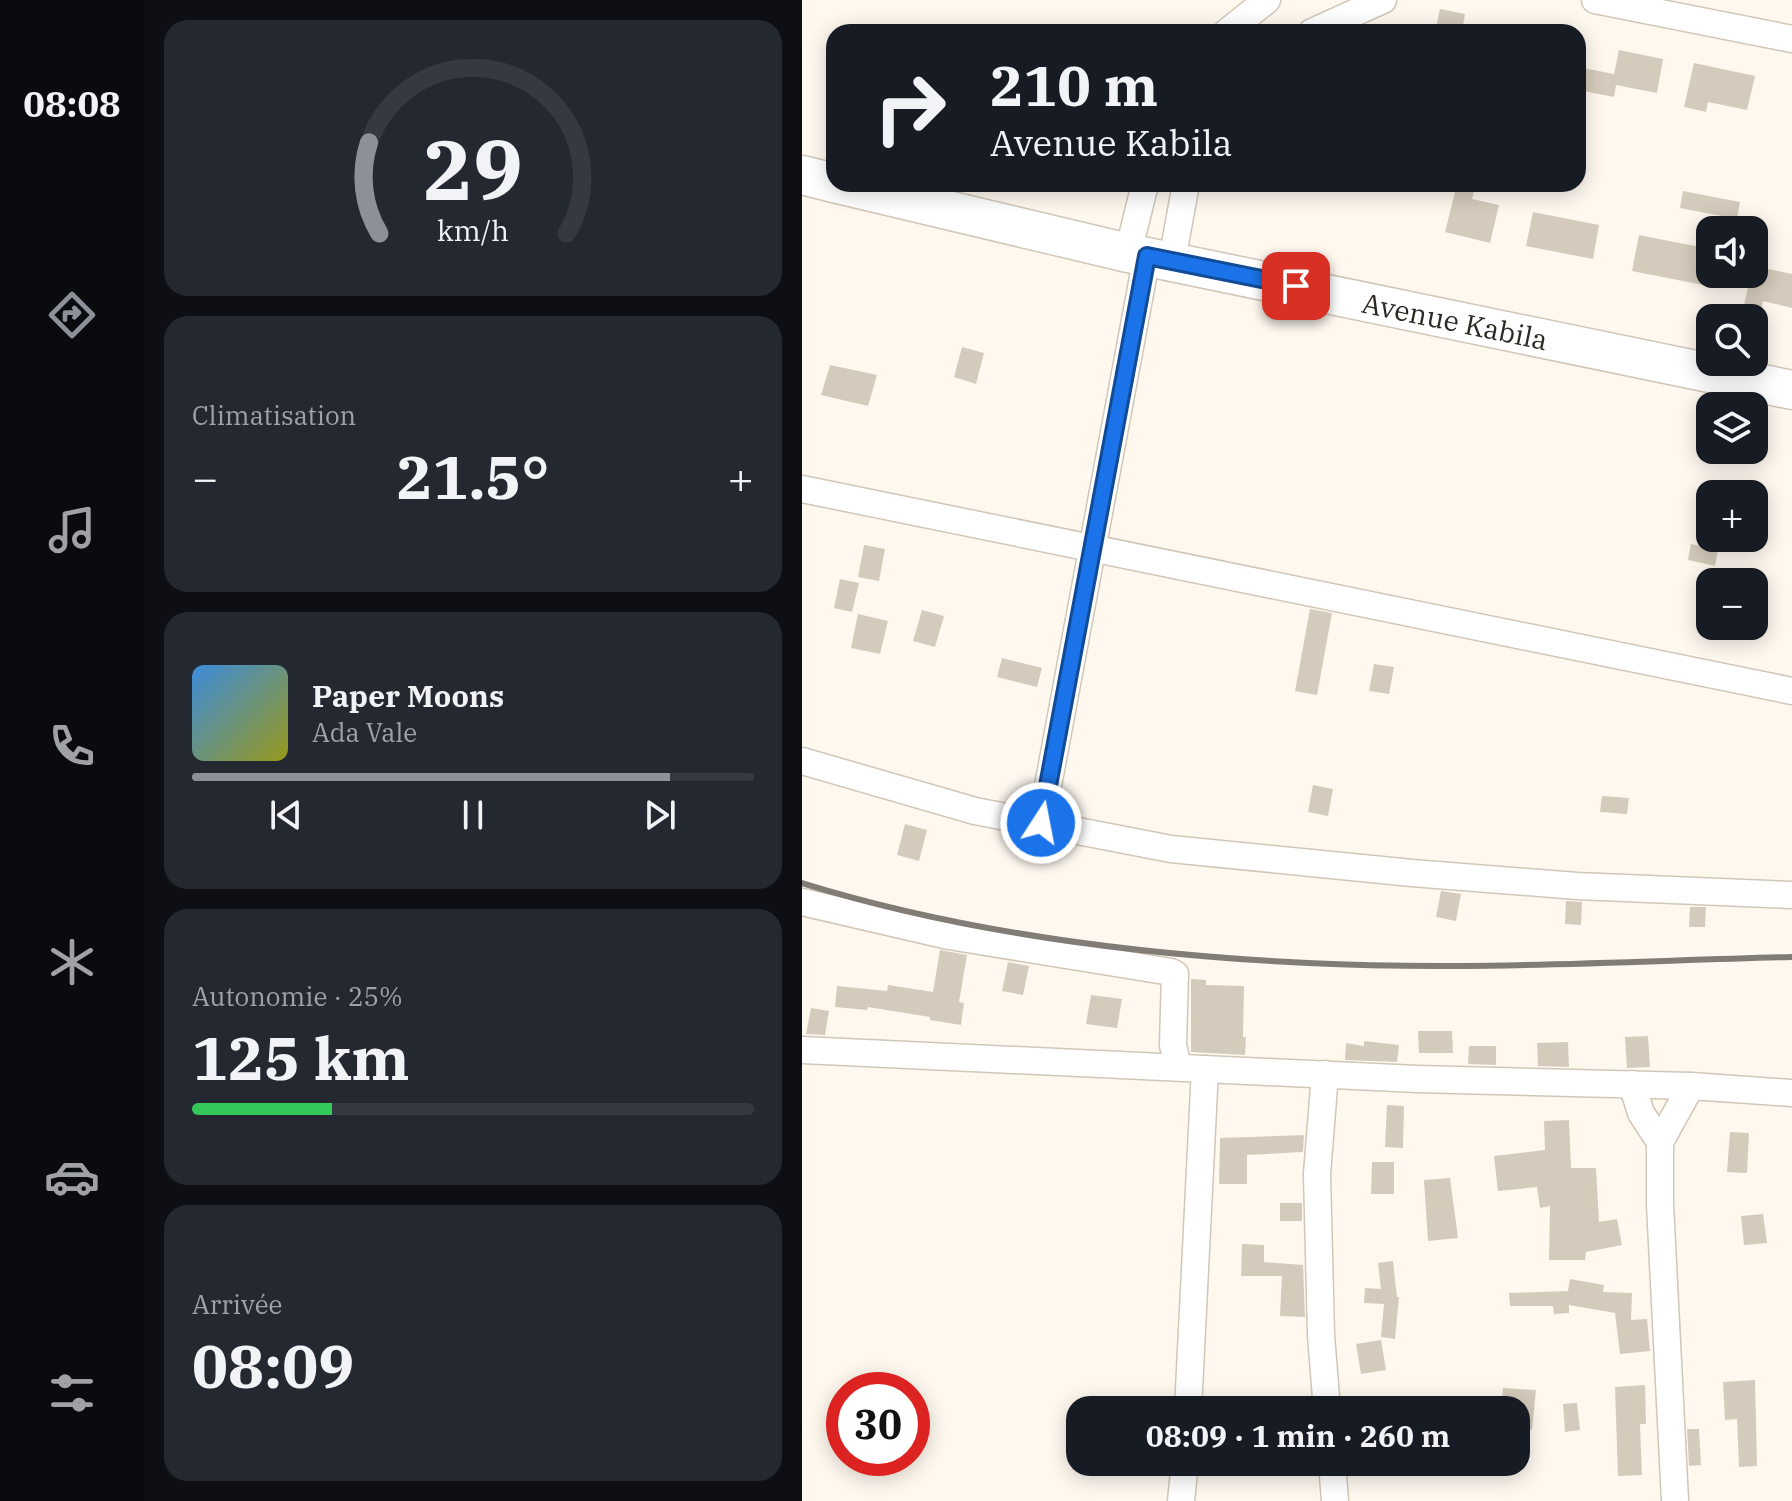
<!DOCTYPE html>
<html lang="fr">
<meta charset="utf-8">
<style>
:root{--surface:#171b24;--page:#242831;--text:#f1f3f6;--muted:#9ea1a6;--line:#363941;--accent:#8c9099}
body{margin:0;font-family:"IBM Plex Serif",serif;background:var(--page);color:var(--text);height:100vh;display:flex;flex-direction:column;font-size:30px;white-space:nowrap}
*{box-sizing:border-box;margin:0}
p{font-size:26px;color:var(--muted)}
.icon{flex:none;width:44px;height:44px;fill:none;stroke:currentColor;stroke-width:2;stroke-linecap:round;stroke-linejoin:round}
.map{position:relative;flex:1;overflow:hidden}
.details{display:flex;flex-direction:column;gap:20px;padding:20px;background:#0d0f14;width:658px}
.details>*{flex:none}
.top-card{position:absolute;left:24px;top:24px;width:760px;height:168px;border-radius:24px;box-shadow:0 4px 20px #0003;background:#171b24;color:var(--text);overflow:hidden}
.tools{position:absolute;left:894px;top:216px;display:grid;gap:16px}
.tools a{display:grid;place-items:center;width:72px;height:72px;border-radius:16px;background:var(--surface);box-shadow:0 4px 20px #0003;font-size:40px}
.speed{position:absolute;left:24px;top:1372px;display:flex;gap:16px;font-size:40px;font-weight:700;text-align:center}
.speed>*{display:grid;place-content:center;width:104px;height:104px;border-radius:50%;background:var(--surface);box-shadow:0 4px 20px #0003;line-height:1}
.speed .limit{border:12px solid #d22;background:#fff;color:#111}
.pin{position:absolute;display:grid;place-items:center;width:68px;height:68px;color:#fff;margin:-34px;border-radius:16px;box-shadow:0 4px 12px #0006}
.me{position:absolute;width:88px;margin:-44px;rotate:11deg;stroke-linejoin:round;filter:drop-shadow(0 0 6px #0008)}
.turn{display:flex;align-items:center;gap:28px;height:168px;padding:0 32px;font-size:36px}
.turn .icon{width:104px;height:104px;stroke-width:2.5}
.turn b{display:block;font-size:56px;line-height:68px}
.big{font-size:60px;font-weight:700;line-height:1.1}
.details .card{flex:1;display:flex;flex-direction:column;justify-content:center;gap:12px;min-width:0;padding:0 28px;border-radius:24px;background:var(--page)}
.details .dial{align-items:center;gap:0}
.dial svg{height:208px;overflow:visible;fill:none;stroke:var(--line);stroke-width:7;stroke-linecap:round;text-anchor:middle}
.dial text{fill:var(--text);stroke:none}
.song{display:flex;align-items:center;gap:24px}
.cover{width:96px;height:96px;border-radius:12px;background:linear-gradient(135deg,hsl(210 70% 55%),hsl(60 70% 35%))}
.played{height:8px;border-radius:4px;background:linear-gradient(90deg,var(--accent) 85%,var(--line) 85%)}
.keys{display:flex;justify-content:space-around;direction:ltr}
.heat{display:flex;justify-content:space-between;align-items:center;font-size:44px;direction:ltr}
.charge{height:12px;border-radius:6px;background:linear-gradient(90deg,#34c759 25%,var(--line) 0)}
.trip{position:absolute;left:264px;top:1396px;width:464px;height:80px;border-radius:24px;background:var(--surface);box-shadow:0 4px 20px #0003;font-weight:700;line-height:80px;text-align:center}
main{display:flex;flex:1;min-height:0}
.dock{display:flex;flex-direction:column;width:144px;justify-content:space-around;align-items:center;background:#090b0e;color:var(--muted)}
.dock .icon{width:56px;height:56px}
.dock .active{color:var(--accent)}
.dock b{font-size:36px;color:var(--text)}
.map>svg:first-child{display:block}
.building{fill:#d5cbbc}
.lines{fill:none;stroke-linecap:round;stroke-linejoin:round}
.minor-casing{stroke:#d1c7b8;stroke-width:29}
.highway-casing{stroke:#d1c7b8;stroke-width:41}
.minor{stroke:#fff;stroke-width:26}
.highway{stroke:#fff;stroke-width:38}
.rail{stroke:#817c75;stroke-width:6}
.route-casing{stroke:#114b97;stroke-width:20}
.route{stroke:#1a73e8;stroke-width:14}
.labels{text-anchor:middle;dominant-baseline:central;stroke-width:6;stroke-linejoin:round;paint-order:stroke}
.street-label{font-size:28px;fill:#2c2822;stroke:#fef8ef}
</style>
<main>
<nav class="dock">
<b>08:08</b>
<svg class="icon active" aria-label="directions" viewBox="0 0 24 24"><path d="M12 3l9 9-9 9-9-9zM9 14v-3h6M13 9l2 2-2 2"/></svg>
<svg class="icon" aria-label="music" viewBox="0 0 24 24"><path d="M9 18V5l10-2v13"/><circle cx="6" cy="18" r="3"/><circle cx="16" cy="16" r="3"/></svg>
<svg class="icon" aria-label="phone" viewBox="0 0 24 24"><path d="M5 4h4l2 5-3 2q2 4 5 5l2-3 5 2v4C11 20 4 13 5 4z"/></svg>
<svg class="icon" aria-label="climate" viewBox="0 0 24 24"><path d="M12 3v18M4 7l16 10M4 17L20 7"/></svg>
<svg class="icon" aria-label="car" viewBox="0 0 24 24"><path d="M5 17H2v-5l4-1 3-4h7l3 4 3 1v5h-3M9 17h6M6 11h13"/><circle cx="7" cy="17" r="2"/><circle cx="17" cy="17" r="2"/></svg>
<svg class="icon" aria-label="filters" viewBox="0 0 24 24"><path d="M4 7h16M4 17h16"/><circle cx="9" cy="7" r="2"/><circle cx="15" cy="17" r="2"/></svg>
</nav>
<section class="details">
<div class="card dial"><svg viewBox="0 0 100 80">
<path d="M14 69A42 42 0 1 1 86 69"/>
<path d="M14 69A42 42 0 0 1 10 34" stroke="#8c9099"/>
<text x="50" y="56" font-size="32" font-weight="700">29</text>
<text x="50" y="72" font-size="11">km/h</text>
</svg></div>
<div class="card"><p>Climatisation</p>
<div class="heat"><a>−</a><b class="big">21.5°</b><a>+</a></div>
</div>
<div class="card">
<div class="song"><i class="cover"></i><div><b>Paper Moons</b><p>Ada Vale</p></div></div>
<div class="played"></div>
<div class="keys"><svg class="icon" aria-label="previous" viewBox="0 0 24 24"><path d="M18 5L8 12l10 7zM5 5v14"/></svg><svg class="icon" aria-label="pause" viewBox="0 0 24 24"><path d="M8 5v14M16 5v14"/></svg><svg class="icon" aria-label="next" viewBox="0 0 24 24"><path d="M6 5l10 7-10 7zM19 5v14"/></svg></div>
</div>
<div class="card"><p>Autonomie · 25%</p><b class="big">125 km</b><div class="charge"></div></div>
<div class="card"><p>Arrivée</p><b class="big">08:09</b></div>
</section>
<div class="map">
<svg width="990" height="1501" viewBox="0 0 990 1501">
<rect width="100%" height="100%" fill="#fef8ef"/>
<g class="building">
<polygon points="638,9 663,14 660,32 633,32"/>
<polygon points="817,50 861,59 855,93 814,85 812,97 776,90 776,67 812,74"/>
<polygon points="892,63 953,76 945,110 906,102 904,112 882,107"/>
<polygon points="655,184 674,184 670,199 697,205 688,243 643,232"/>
<polygon points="881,191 938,202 935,219 878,208"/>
<polygon points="731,212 797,225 791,259 724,246"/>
<polygon points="837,235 908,249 901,285 830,271"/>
<polygon points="952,266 990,274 990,308 961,301 959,309 942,305 949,274 952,274"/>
<polygon points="160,347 182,353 174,384 152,377"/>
<polygon points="28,365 75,375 66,406 19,395"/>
<polygon points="889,544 916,550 913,566 886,560"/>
<polygon points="62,545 83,549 77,581 56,577"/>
<polygon points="38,579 57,583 50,612 32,608"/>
<polygon points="508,609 530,613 515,695 493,691"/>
<polygon points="120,610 142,616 133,647 111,641"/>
<polygon points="56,614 86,621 78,654 49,648"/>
<polygon points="200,658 240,668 235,687 195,677"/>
<polygon points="572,664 592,667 587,694 567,691"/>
<polygon points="511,785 531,789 526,816 506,812"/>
<polygon points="800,796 827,798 825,814 798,812"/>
<polygon points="103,824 125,830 117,861 95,855"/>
<polygon points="639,891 659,894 654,921 634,917"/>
<polygon points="764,901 780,902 779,925 763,924"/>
<polygon points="888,907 904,907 903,927 887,927"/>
<polygon points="138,950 165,955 157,1002 162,1003 159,1025 128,1020 128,1017 66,1007 65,1010 33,1007 35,986 85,991 86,985 131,992"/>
<polygon points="206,962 227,966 221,995 200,991"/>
<polygon points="389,979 404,980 404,985 442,986 441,1037 444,1037 443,1055 389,1052"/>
<polygon points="289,995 320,999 315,1028 284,1024"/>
<polygon points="9,1008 27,1011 23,1035 4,1034"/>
<polygon points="616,1031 650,1031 651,1053 617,1053"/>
<polygon points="846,1036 848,1067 825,1068 823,1037"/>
<polygon points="562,1041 597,1045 595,1062 543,1060 544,1043 562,1046"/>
<polygon points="766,1042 767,1067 736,1066 735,1043"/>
<polygon points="667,1046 694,1046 694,1065 666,1064"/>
<polygon points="585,1105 602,1106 601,1148 583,1147"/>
<polygon points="767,1120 769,1168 794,1168 797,1222 815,1219 820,1245 784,1252 783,1260 747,1260 748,1206 738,1208 735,1187 696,1191 692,1156 743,1150 742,1121"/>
<polygon points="928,1132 947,1133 945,1173 925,1172"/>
<polygon points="502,1135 501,1152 445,1155 445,1184 417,1184 418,1138"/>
<polygon points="570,1162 592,1162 592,1194 569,1194"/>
<polygon points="648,1178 656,1238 626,1241 622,1180"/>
<rect x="478" y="1203" width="22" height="18"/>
<polygon points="961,1214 965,1243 942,1245 939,1216"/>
<polygon points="440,1244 462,1245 462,1262 501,1265 503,1317 478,1316 480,1276 439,1276"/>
<polygon points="591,1261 595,1297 597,1297 593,1339 579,1337 582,1304 562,1303 563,1288 579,1289 576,1263"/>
<polygon points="768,1279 802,1285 801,1292 830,1293 829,1320 845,1319 848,1351 818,1354 813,1313 767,1305 767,1313 752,1314 751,1306 708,1306 707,1293 766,1291"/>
<polygon points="579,1340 584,1370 559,1374 554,1344"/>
<polygon points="953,1380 955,1466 937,1467 935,1419 923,1420 921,1382"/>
<polygon points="843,1385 844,1424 838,1424 840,1475 816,1476 813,1387"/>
<polygon points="701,1388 734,1390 730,1430 714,1428 714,1410 699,1410"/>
<polygon points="775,1403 778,1430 763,1432 761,1404"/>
<polygon points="885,1429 897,1429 899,1465 887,1466"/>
</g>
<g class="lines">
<defs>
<g id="minor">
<polyline points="793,0 990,39"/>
<polyline points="425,32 465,0"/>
<polyline points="510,32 581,0"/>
<polyline points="326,253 343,184"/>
<polyline points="370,260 384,184"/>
<polyline points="0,489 990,691"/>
<polyline points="0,761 173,811 369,849 610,873 775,886 990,895"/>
<polyline points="239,823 345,256"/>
<polyline points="0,902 147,936 369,972 373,974 371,1045 376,1067"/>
<polyline points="0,1050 615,1079 889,1086 990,1093"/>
<polyline points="523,1074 515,1174 519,1335 525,1410"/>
<polyline points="830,1084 839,1113 858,1142"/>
<polyline points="386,1410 403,1069"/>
<polyline points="530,1462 533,1501"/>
<polyline points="379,1501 383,1462"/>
<polyline points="873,1501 858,1204 858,1142 889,1086"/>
</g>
<g id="highway">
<polyline points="0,175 32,183"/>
<path id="s1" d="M36 184 326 253 990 390"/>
</g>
</defs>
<use href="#minor" class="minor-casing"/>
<use href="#highway" class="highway-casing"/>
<use href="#minor" class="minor"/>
<use href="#highway" class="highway"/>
<path class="rail" d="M0 883C162 933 337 955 506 963 667 971 829 961 990 957"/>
</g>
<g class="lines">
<defs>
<polyline id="route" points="239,823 345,256 494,286"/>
</defs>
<use href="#route" class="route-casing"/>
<use href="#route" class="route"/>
</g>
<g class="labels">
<g class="street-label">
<text stroke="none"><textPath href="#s1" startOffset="632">Avenue Kabila</textPath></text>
</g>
</g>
</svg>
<div class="tools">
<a><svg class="icon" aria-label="sound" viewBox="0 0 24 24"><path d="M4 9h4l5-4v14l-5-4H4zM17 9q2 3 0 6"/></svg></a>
<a><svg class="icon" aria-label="search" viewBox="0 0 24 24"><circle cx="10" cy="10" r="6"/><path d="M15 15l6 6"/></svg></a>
<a><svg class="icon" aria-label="layers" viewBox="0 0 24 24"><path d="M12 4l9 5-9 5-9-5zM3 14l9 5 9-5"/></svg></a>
<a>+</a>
<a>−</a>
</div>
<div class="speed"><div class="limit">30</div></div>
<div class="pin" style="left:494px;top:286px;background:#d93025"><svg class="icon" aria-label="arrive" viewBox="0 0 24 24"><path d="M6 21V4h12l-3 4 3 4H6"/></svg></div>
<svg class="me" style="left:239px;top:823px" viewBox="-20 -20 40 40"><circle r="17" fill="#1a73e8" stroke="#fff" stroke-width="3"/><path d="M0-11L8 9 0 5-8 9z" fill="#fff"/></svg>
<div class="trip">08:09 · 1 min · 260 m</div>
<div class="top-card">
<div class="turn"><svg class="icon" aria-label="right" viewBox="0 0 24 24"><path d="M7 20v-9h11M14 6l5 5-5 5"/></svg><div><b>210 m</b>Avenue Kabila</div></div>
</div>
</div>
</main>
